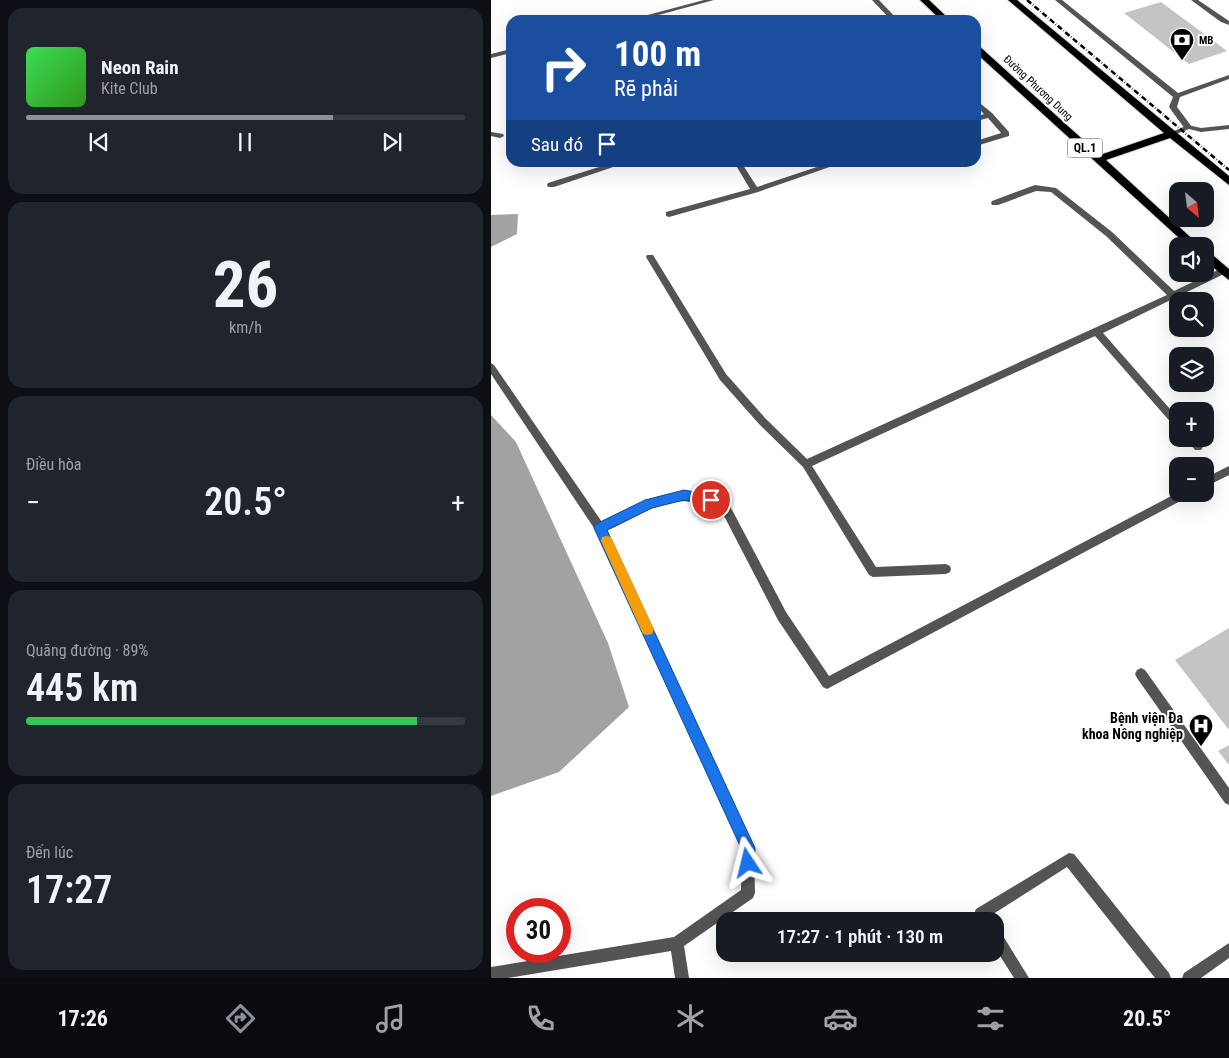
<!DOCTYPE html>
<html lang="vi">
<meta charset="utf-8">
<style>
:root{--surface:#171b24;--page:#20242c;--text:#f1f3f6;--muted:#9ea1a6;--line:#363941;--accent:#8c9099}
body{margin:0;font-family:"Roboto Condensed",sans-serif;background:var(--page);color:var(--text);height:100vh;display:flex;flex-direction:column;font-size:19px;white-space:nowrap}
*{box-sizing:border-box;margin:0}
p{font-size:16px;color:var(--muted)}
.icon{flex:none;width:28px;height:28px;fill:none;stroke:currentColor;stroke-width:2;stroke-linecap:round;stroke-linejoin:round}
.map{position:relative;flex:1;overflow:hidden}
.side{display:flex;flex-direction:column;gap:8px;padding:8px;background:#0d0f14;width:491px}
.side>*{flex:none}
.top-card{position:absolute;left:15px;top:15px;width:475px;height:152px;border-radius:15px;box-shadow:0 5px 20px #0002;background:#1a4fa0;color:#fff;overflow:hidden}
.needle{width:32px;rotate:152deg}
.controls{position:absolute;left:678px;top:182px;display:grid;gap:10px}
.controls a{display:grid;place-items:center;width:45px;height:45px;border-radius:10px;background:var(--surface);box-shadow:0 5px 20px #0002;font-size:25px}
.speed{position:absolute;left:15px;top:898px;display:flex;gap:10px;font-size:25px;font-weight:700;text-align:center}
.speed>*{display:grid;place-content:center;width:65px;height:65px;border-radius:50%;background:var(--surface);box-shadow:0 5px 20px #0002;line-height:1}
.speed .limit{border:8px solid #d22;background:#fff;color:#111}
.pin{position:absolute;display:grid;place-items:center;width:42px;height:42px;color:#fff;margin:-21px;border:2px solid #fff;border-radius:50%;box-shadow:0 1px 5px #0007}
.me{position:absolute;width:55px;margin:-28px;rotate:350deg;stroke-linejoin:round;filter:drop-shadow(0 0 4px #0008)}
.turn{display:flex;align-items:center;gap:18px;height:105px;padding:0 25px;font-size:22px}
.turn .icon{width:65px;height:65px;stroke-width:2.5}
.turn b{display:block;font-size:35px;line-height:42px}
.then{display:flex;align-items:center;height:48px;padding:0 25px;background:#0003;gap:10px;font-size:19px}
.big{font-size:38px;font-weight:600;line-height:1.1}
.side .tile{flex:1;display:flex;flex-direction:column;justify-content:center;gap:8px;min-width:0;padding:0 18px;border-radius:15px;background:var(--page)}
.side .dial{align-items:center;gap:0}
.dial b{font-size:65px;line-height:1}
.song{display:flex;align-items:center;gap:15px}
.cover{width:60px;height:60px;border-radius:8px;background:linear-gradient(135deg,hsl(130 70% 55%),hsl(110 70% 35%))}
.played{height:5px;border-radius:2px;background:linear-gradient(90deg,var(--accent) 70%,var(--line) 70%)}
.keys{display:flex;justify-content:space-around;direction:ltr}
.heat{display:flex;justify-content:space-between;align-items:center;font-size:28px;direction:ltr}
.charge{height:8px;border-radius:4px;background:linear-gradient(90deg,#34c759 89%,var(--line) 0)}
.trip{position:absolute;left:225px;top:912px;width:288px;height:50px;border-radius:15px;background:var(--surface);box-shadow:0 5px 20px #0002;font-weight:600;line-height:50px;text-align:center}
.tabs{display:flex;height:80px;justify-content:space-around;align-items:center;background:#090b0e;color:var(--muted)}
.tabs .icon{width:35px;height:35px}
.tabs .current{color:var(--accent)}
.tabs b{font-size:22px;color:var(--text)}
main{display:flex;flex:1;min-height:0}
.map>svg:first-child{display:block}
.water{fill:#a2a2a2}
.building{fill:#c4c4c4}
.lines{fill:none;stroke-linecap:round;stroke-linejoin:round}
.trunk-casing{stroke:#dbdbdb;stroke-width:2}
.service{fill:#545454;fill-rule:evenodd}
.minor{fill:#545454;fill-rule:evenodd}
.trunk{fill:#000;fill-rule:evenodd}
.rail{stroke:#000;stroke-width:2.5;stroke-dasharray:5.5 2 0.5 2;stroke-linecap:butt}
.route{fill:#1a73e8;stroke:#114b97}
.slow{fill:#f59e0b}
.labels{text-anchor:middle;dominant-baseline:central;stroke-width:4;stroke-linejoin:round;paint-order:stroke}
.far-poi-label{font-size:11px;font-weight:bold;fill:#000;stroke:#fff;text-anchor:start}
.far-street-label{font-size:11px;fill:#000;stroke:#fff}
.shield{fill:#fff;stroke:#4c4c4c;stroke-width:1}
.shield-label{font-size:12px;font-weight:bold;fill:#000}
.poi-label{font-size:14px;font-weight:bold;fill:#000;stroke:#fff;text-anchor:end}
</style>
<main>
<section class="side">
<div class="tile">
<div class="song"><i class="cover"></i><div><b>Neon Rain</b><p>Kite Club</p></div></div>
<div class="played"></div>
<div class="keys"><svg class="icon" aria-label="previous" viewBox="0 0 24 24"><path d="M18 5L8 12l10 7zM5 5v14"/></svg><svg class="icon" aria-label="pause" viewBox="0 0 24 24"><path d="M8 5v14M16 5v14"/></svg><svg class="icon" aria-label="next" viewBox="0 0 24 24"><path d="M6 5l10 7-10 7zM19 5v14"/></svg></div>
</div>
<div class="tile dial"><b>26</b><p>km/h</p></div>
<div class="tile"><p>Điều hòa</p>
<div class="heat"><a>−</a><b class="big">20.5°</b><a>+</a></div>
</div>
<div class="tile"><p>Quãng đường · 89%</p><b class="big">445 km</b><div class="charge"></div></div>
<div class="tile"><p>Đến lúc</p><b class="big">17:27</b></div>
</section>
<div class="map">
<svg width="738" height="978" viewBox="0 0 738 978">
<rect width="100%" height="100%" fill="#fff"/>
<g class="water">
<polygon points="27,214 26,234 0,247 0,215"/>
<polygon points="0,415 25,442 117,643 138,707 68,772 0,796"/>
</g>
<g class="building">
<polygon points="670,2 736,51 698,64 633,13"/>
<polygon points="738,628 738,730 684,660"/>
<polygon points="738,745 738,765 727,751"/>
</g>
<g class="lines">
<defs>
<g id="trunk">
<polygon points="429,0 438,0 459,20 450,20"/>
<polygon points="517,0 526,0 738,176 738,185 679,138 615,160 709,246 697,246 485,53 485,45 488,46 609,155 673,133"/>
<polygon points="714,251 718,252 738,269 738,280 714,261"/>
</g>
</defs>
<use href="#trunk" class="trunk-casing"/>
<g class="service">
<polygon points="213,0 223,0 149,20 138,20"/>
<polygon points="381,0 388,0 407,20 400,20"/>
<polygon points="564,0 571,0 687,93 738,75 738,79 689,97 686,107 701,127 697,129 694,129 678,107 682,97"/>
<polygon points="700,0 707,0 738,21 738,25 730,22"/>
<polygon points="20,49 20,53 0,58 0,54"/>
<polygon points="485,100 501,113 518,132 518,136 485,146 485,141 510,133 497,118 485,121 485,117 493,114 485,106"/>
<polygon points="0,132 12,134 13,136 9,138 0,136"/>
<polygon points="124,162 137,162 63,187 57,187 56,185 57,183"/>
<polygon points="243,162 250,162 266,187 341,162 353,162 267,192 178,217 175,216 175,212 259,189"/>
<polygon points="396,162 403,162 400,164"/>
<polygon points="544,185 565,188 621,232 683,291 729,269 735,269 735,273 612,333 686,417 686,427 683,426 604,336 321,466 385,567 455,564 459,566 460,569 459,572 455,574 382,577 378,575 312,467 268,424 229,380 155,257 156,255 162,255 235,374 274,418 316,459 676,295 615,236 560,192 545,191 507,205 501,205 500,203 501,201"/>
<polygon points="695,439 706,439 712,447 710,450 704,450"/>
<polygon points="738,466 738,475 714,487 714,478"/>
<path d="M186 493H202L218 497 239 506 295 612 338 676 686 493 698 494 697 497 336 689 332 687 287 620 231 512C176 485 158 515 109 533L105 531 104 528 105 525C132 511 157 498 186 493Z"/>
<polygon points="650,668 654,670 738,788 738,805 734,803 646,678 644,674 646,670"/>
<polygon points="578,853 583,854 678,973 680,978 664,978 576,867 499,916 501,921 487,921 483,914 485,909"/>
<polygon points="504,929 509,931 538,978 523,978 504,948"/>
</g>
<g class="minor">
<polygon points="697,125 710,128 738,125 738,129 710,132 698,129 680,136 676,134"/>
<polygon points="0,363 3,365 113,525 263,848 264,893 262,898 193,946 198,978 184,978 180,951 17,978 0,978 0,967 183,937 250,890 251,848 105,531 0,374"/>
<polygon points="738,943 738,958 710,978 691,978 693,973"/>
</g>
<use href="#trunk" class="trunk"/>
<polyline class="rail" points="536,0 738,170"/>
</g>
<polygon class="route" points="193,490 220,495 224,496 226,500 224,503 220,505 193,500 161,508 116,530 264,848 264,863 262,868 257,870 252,868 250,863 250,848 103,528 105,524 154,500"/>
<polygon class="slow" points="116,536 120,537 161,625 163,629 161,634 156,635 152,634 110,541 111,537"/>
<defs>
<symbol id="bank-pin" viewBox="-11 -11 22 30"><path d="M0 17L-7.5 6A9.5 9.5 0 1 1 7.5 6Z" fill="#000" stroke="#fff"/><path d="M-6-4H6V4H-6ZM0-2.3a2.3 2.3 0 1 0 0 4.6a2.3 2.3 0 1 0 0-4.6Z" fill="#fff"/></symbol>
<symbol id="hospital-pin" viewBox="-11 -11 22 30"><path d="M0 17L-7.5 6A9.5 9.5 0 1 1 7.5 6Z" fill="#000" stroke="#fff"/><path d="M-5-5h3v3.5h4V-5h3V5h-3V1.5h-4V5h-3Z" fill="#fff"/></symbol>
</defs>
<g fill-rule="evenodd">
<use href="#bank-pin" x="677" y="26" width="28" height="38"/>
<use href="#hospital-pin" x="696" y="712" width="28" height="38"/>
</g>
<g class="labels">
<g class="far-poi-label">
<text x="708" y="40">MB</text>
</g>
<g class="far-street-label">
<text transform="translate(547 88) rotate(43)">Đường Phương Dung</text>
</g>
<rect class="shield" x="576.5" y="138.5" width="35" height="19" rx="4"/>
<g class="shield-label">
<text x="594" y="148">QL.1</text>
</g>
<g class="poi-label">
<text x="692" y="718">Bệnh viện Đa<tspan x="692" dy="16">khoa Nông nghiệp</tspan></text>
</g>
</g>
</svg>
<div class="controls">
<a><svg class="needle" viewBox="-14 -14 28 28"><path d="M0-13l5 13h-10z" fill="#e53935"/><path d="M0 13l5-13h-10z" fill="#9ea1a6"/></svg></a>
<a><svg class="icon" aria-label="sound" viewBox="0 0 24 24"><path d="M4 9h4l5-4v14l-5-4H4zM17 9q2 3 0 6"/></svg></a>
<a><svg class="icon" aria-label="search" viewBox="0 0 24 24"><circle cx="10" cy="10" r="6"/><path d="M15 15l6 6"/></svg></a>
<a><svg class="icon" aria-label="layers" viewBox="0 0 24 24"><path d="M12 4l9 5-9 5-9-5zM3 14l9 5 9-5"/></svg></a>
<a>+</a>
<a>−</a>
</div>
<div class="speed"><div class="limit">30</div></div>
<div class="pin" style="left:220px;top:500px;background:#d93025"><svg class="icon" aria-label="arrive" viewBox="0 0 24 24"><path d="M6 21V4h12l-3 4 3 4H6"/></svg></div>
<svg class="me" style="left:257px;top:863px" viewBox="-20 -20 40 40"><path d="M0-17L14 15 0 8-14 15z" fill="#1a73e8" stroke="#fff" stroke-width="4"/></svg>
<div class="trip">17:27 · 1 phút · 130 m</div>
<div class="top-card">
<div class="turn"><svg class="icon" aria-label="right" viewBox="0 0 24 24"><path d="M7 20v-9h11M14 6l5 5-5 5"/></svg><div><b>100 m</b>Rẽ phải</div></div>
<div class="then">Sau đó<svg class="icon" aria-label="arrive" viewBox="0 0 24 24"><path d="M6 21V4h12l-3 4 3 4H6"/></svg></div>
</div>
</div>
</main>
<nav class="tabs">
<b>17:26</b>
<svg class="icon current" aria-label="directions" viewBox="0 0 24 24"><path d="M12 3l9 9-9 9-9-9zM9 14v-3h6M13 9l2 2-2 2"/></svg>
<svg class="icon" aria-label="music" viewBox="0 0 24 24"><path d="M9 18V5l10-2v13"/><circle cx="6" cy="18" r="3"/><circle cx="16" cy="16" r="3"/></svg>
<svg class="icon" aria-label="phone" viewBox="0 0 24 24"><path d="M5 4h4l2 5-3 2q2 4 5 5l2-3 5 2v4C11 20 4 13 5 4z"/></svg>
<svg class="icon" aria-label="climate" viewBox="0 0 24 24"><path d="M12 3v18M4 7l16 10M4 17L20 7"/></svg>
<svg class="icon" aria-label="car" viewBox="0 0 24 24"><path d="M5 17H2v-5l4-1 3-4h7l3 4 3 1v5h-3M9 17h6M6 11h13"/><circle cx="7" cy="17" r="2"/><circle cx="17" cy="17" r="2"/></svg>
<svg class="icon" aria-label="filters" viewBox="0 0 24 24"><path d="M4 7h16M4 17h16"/><circle cx="9" cy="7" r="2"/><circle cx="15" cy="17" r="2"/></svg>
<b>20.5°</b>
</nav>
